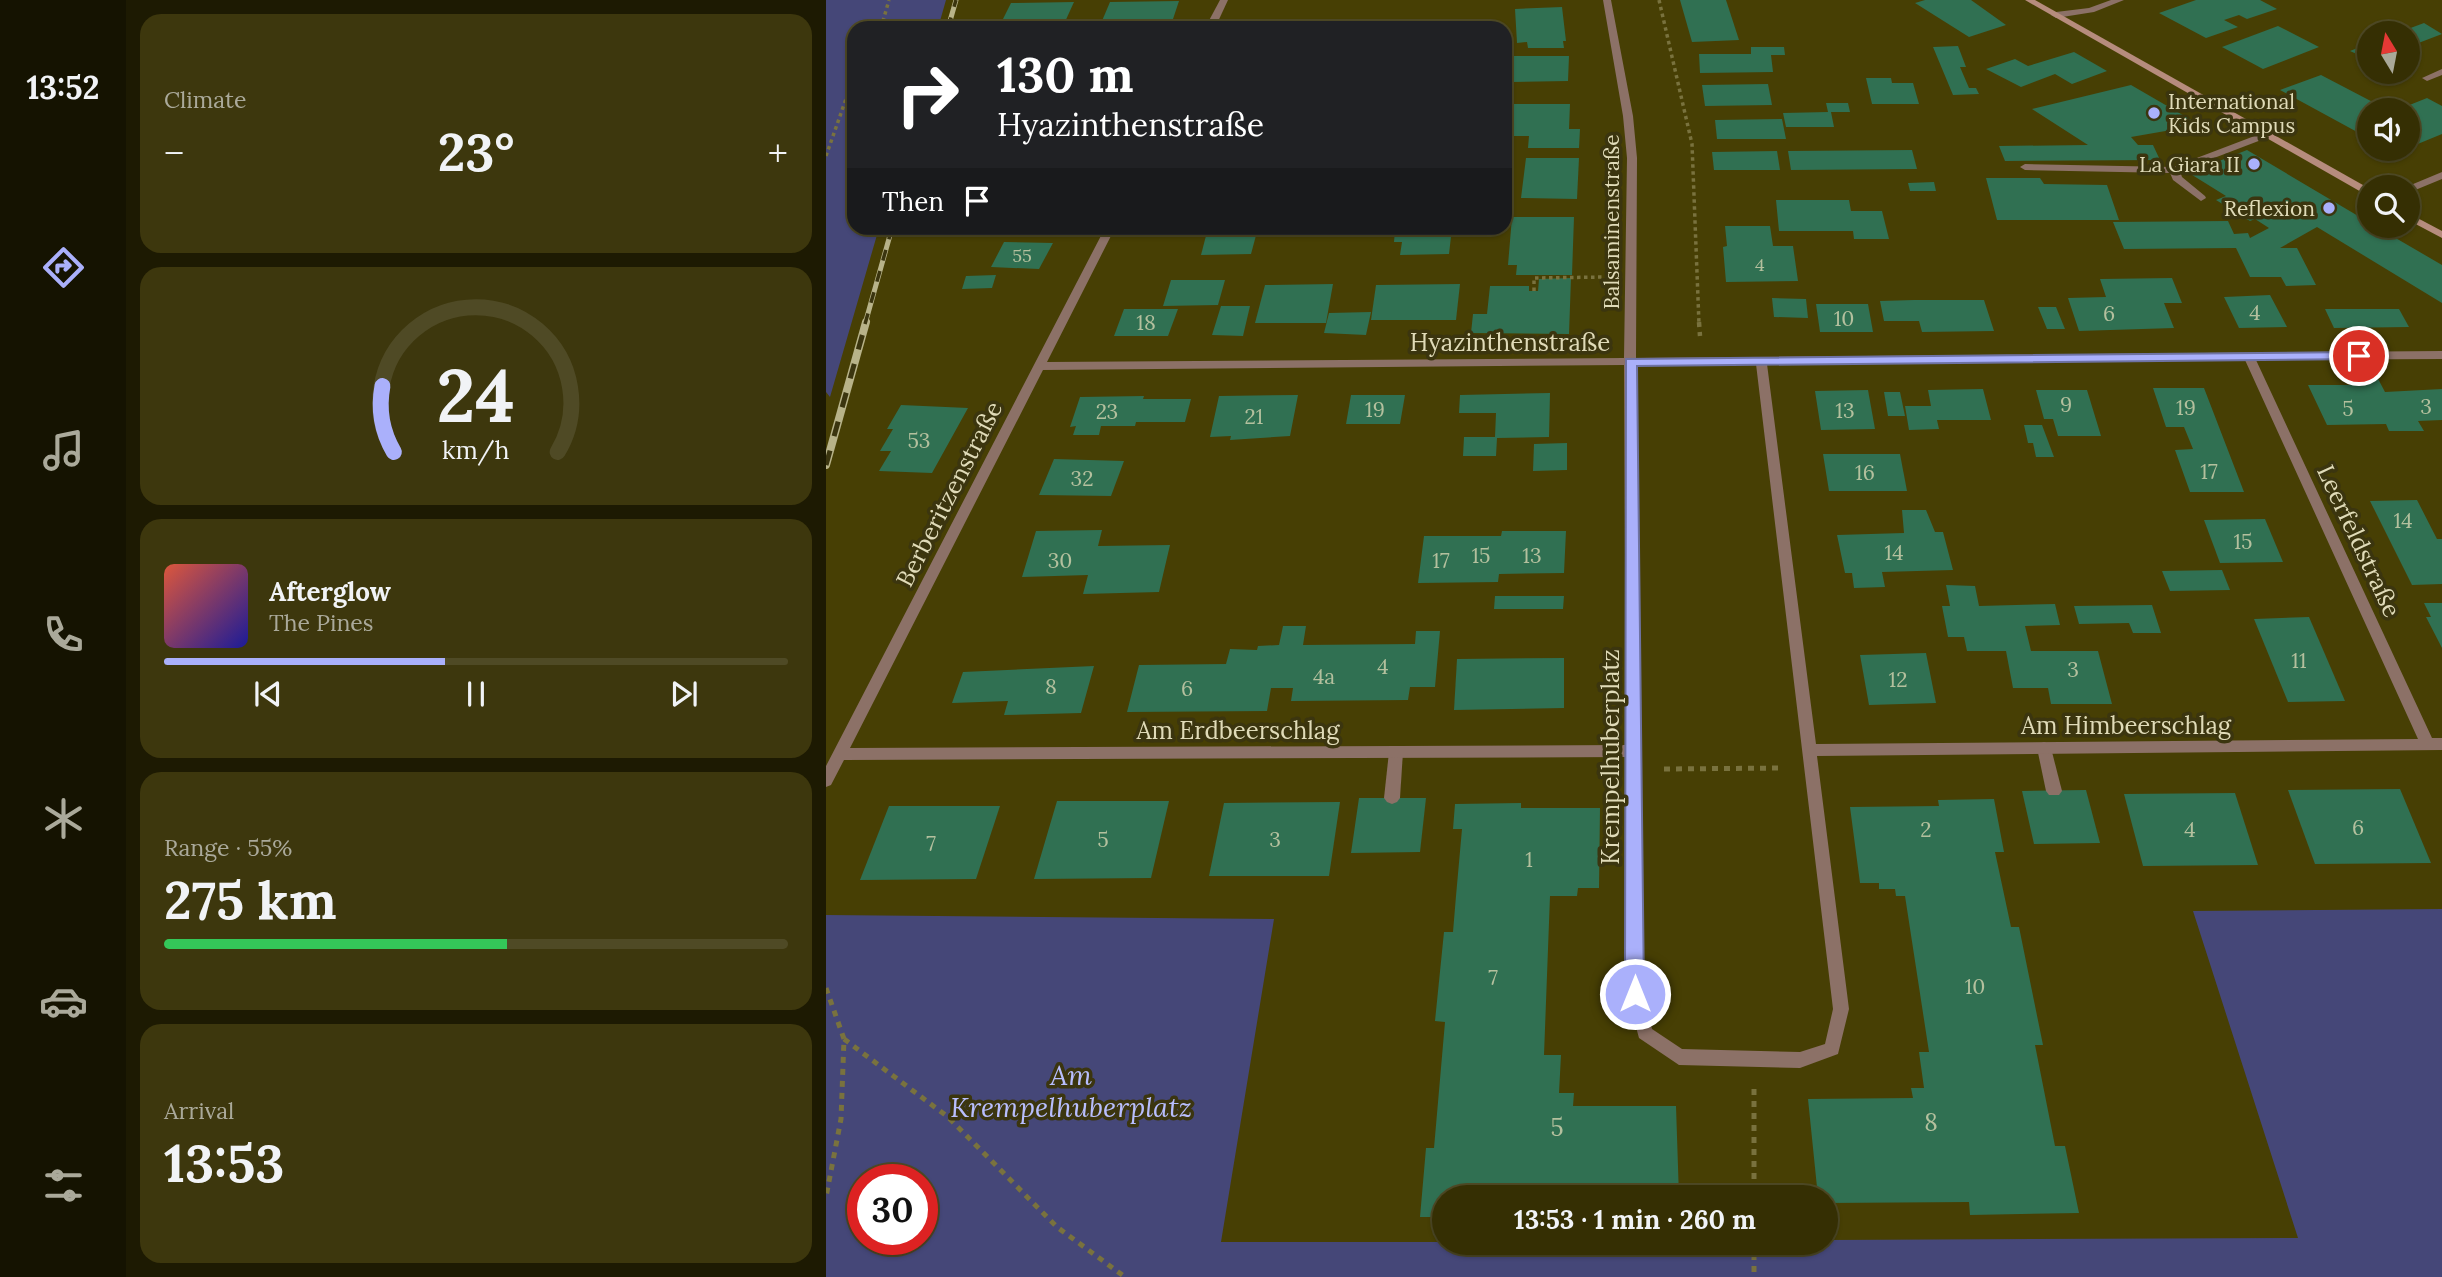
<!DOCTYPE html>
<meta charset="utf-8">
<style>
:root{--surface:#352f03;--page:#3d370d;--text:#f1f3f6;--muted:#aaa99a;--line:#4f4a25;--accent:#aab0fb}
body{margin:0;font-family:Lora,serif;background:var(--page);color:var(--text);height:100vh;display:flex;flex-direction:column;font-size:26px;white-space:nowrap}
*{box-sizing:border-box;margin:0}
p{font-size:23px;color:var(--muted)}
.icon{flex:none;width:38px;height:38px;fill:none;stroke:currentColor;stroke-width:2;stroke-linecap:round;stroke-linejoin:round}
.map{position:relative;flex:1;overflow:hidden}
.sheet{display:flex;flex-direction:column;gap:14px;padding:14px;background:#1d1a02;width:700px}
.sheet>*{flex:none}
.hud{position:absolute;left:21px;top:21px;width:665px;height:214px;border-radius:21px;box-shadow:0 2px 5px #0004,0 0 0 2px var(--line);background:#202124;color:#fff;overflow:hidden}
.needle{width:46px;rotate:350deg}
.tools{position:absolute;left:1531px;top:21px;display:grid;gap:14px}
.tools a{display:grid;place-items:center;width:63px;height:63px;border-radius:50%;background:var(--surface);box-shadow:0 2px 5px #0004,0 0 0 2px var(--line);font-size:35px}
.speed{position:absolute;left:21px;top:1164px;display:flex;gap:14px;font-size:35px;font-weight:700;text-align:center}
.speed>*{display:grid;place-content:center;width:91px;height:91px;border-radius:50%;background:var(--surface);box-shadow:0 2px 5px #0004,0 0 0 2px var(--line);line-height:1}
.speed .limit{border:10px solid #d22;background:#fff;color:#111}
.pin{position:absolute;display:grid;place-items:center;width:60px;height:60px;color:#fff;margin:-30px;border:4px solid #fff;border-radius:50%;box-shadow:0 2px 7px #0007}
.me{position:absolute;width:77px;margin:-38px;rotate:0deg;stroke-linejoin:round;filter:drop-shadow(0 0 5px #0008)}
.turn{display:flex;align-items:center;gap:24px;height:147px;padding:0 35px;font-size:32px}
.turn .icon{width:91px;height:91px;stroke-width:2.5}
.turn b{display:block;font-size:49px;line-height:60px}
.then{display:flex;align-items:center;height:66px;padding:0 35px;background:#0003;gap:14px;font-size:26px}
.big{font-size:52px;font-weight:800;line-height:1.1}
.sheet .tile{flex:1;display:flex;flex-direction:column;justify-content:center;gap:10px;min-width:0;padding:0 24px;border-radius:21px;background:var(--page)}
.sheet .dial{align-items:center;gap:0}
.dial svg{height:182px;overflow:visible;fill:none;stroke:var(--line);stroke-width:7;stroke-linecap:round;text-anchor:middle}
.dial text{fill:var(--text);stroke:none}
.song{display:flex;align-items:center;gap:21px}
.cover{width:84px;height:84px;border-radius:10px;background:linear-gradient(135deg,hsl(10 70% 55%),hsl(240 70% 35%))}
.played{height:7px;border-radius:4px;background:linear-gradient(90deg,var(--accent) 45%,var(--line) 45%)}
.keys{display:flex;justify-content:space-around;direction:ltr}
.heat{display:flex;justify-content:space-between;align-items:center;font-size:38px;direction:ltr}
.charge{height:10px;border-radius:5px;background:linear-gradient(90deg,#34c759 55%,var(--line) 0)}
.trip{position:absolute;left:606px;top:1185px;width:406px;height:70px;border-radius:35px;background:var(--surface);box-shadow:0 2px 5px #0004,0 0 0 2px var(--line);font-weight:800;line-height:70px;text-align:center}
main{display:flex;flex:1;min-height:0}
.tabs{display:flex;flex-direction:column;width:126px;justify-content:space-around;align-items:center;background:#151301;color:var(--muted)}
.tabs .icon{width:49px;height:49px}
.tabs .selected{color:var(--accent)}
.tabs b{font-size:32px;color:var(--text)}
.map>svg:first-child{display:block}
.green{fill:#454778;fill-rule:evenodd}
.building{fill:#307052}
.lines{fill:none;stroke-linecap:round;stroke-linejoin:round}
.path-far2{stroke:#79723e;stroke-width:3.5;stroke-dasharray:3.5 3.5;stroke-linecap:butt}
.path-far1{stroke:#79723e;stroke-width:4.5;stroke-dasharray:5 5;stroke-linecap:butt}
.path{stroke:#79723e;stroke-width:5;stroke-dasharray:6 6;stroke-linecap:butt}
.lane{fill:#8c7167;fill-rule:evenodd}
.street{fill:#8c7167;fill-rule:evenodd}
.secondary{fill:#b68c7d;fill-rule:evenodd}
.rail-far1-casing{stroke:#b8b389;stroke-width:5}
.rail-casing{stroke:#b8b389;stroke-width:8}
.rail-far1{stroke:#3b350f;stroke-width:3.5;stroke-dasharray:11;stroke-linecap:butt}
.rail{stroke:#3b350f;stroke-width:5;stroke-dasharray:15;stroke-linecap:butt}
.route{fill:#aab0fb;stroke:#6e72a3;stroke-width:2}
.poi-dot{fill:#aab0fb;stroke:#3b350f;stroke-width:2.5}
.labels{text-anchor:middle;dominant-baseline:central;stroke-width:7;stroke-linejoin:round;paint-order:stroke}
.far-number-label{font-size:18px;fill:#b4c09e}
.far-poi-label{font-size:21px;fill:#e0dbb8;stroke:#3b350f;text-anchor:end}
.far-street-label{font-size:21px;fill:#e0dbb8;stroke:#3b350f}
.number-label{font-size:21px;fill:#b4c09e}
.street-label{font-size:24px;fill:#e0dbb8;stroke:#3b350f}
.near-number-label{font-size:24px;fill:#b4c09e}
.near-park-label{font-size:28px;font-style:italic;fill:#b8befe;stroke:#3b350f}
</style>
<main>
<nav class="tabs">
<b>13:52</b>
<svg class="icon selected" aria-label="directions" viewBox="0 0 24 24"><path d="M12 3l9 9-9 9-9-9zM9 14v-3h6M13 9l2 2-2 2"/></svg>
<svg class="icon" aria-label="music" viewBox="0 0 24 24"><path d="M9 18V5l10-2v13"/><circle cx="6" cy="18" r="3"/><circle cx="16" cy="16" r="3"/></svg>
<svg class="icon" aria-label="phone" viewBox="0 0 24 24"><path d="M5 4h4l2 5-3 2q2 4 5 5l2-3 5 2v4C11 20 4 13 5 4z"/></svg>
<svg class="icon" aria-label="climate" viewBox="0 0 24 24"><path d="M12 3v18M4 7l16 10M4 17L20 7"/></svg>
<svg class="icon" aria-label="car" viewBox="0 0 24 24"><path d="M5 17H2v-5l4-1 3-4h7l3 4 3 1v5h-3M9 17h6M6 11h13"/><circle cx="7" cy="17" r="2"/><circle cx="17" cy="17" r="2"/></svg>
<svg class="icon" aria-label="filters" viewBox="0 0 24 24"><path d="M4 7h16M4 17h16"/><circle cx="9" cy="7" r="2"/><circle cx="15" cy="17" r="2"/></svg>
</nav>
<section class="sheet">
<div class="tile"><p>Climate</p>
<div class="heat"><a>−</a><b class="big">23°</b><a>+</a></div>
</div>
<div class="tile dial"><svg viewBox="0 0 100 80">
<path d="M14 69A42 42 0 1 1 86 69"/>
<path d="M14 69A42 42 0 0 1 9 40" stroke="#aab0fb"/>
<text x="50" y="56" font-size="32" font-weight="700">24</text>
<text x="50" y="72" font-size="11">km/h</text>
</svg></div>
<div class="tile">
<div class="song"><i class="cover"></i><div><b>Afterglow</b><p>The Pines</p></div></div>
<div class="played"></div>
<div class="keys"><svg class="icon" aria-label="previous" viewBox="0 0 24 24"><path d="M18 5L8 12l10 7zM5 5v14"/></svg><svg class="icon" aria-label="pause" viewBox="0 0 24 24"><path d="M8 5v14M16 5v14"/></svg><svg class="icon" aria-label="next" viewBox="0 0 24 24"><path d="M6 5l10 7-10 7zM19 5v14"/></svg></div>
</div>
<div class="tile"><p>Range · 55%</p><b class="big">275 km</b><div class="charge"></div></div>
<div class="tile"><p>Arrival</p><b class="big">13:53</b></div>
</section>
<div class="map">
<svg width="1616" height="1277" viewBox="0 0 1616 1277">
<rect width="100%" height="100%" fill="#473f04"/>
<g class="green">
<polygon points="0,0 120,0 112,28 28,28 28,228 53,228 4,397 0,392"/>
<path d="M1616 909V1277H0V915L448 919 395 1242H999V1240L1472 1238 1367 911ZM37 1180H96V1239H37Z"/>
</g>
<g class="building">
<polygon points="854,0 900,0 913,40 866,42"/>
<polygon points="1099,0 1145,0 1180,25 1143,37 1089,3"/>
<polygon points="1370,0 1434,0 1451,9 1421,19 1413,15 1398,20 1412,27 1380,38 1333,13"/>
<polygon points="353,1 344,28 273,28 284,2"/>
<polygon points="248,2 238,24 174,25 185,3"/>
<polygon points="736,7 740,41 737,41 738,48 702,48 701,42 691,43 689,9"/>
<polygon points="1598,23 1616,34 1582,47 1582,33 1571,33"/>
<polygon points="1452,26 1493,47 1437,69 1396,47"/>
<polygon points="1544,43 1544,60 1524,51"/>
<polygon points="1132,46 1140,67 1134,67 1143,88 1150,88 1153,94 1127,95 1107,47"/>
<polygon points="925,47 958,47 959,55 945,55 947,72 874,73 873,54 925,54"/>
<polygon points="1248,52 1281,71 1246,84 1229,74 1195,87 1160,69 1189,59 1202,66"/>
<polygon points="688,56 743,56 742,81 686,82 686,76 679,76 679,63 687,63"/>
<polygon points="1495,75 1562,110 1544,110 1544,139 1454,90"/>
<polygon points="1040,78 1065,78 1066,83 1087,83 1093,104 1046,104"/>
<polygon points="942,84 946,105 879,106 876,85"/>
<polygon points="1305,85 1374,125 1305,137 1312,145 1327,145 1334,160 1179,161 1173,146 1262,145 1206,109"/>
<polygon points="1601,98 1616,106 1616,134 1582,148 1582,110 1571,110"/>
<polygon points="1000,103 1022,103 1024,112 1005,112 1008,127 960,127 957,113 1002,112"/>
<polygon points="679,104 744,104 743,129 754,129 753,148 702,148 703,136 679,136"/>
<polygon points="956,119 960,139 891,139 889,120"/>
<polygon points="1086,150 1091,169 965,170 962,151"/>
<polygon points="1421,150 1544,223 1544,226 1549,226 1616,265 1616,303 1491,227 1454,248 1471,248 1490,285 1460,286 1455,277 1424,277 1410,248 1298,249 1287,222 1402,221 1408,234 1422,233 1424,238 1443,228 1429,219 1424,221 1390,200 1400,196 1363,173"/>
<polygon points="951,151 954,170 888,170 886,152"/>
<polygon points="700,158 753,158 751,199 695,198"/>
<polygon points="1160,178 1214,178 1218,184 1281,185 1293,220 1171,220"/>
<polygon points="1108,182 1110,191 1084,191 1082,183"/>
<polygon points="950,200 1023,200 1025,211 1056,211 1063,239 1028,239 1027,231 953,231"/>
<polygon points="686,217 748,217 746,275 690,275 691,265 682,265"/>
<polygon points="899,226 944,226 947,246 967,246 972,281 900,282 897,247 901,246"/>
<polygon points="382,228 432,228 425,254 375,255"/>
<polygon points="578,228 626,228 623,254 574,255 576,242 568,242 569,230"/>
<polygon points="178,242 227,243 213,269 165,267"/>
<polygon points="170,275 166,288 136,289 140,276"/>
<polygon points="745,278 743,334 645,333 647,314 661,314 664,286 703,286 703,291 712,291 713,279"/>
<polygon points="1346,278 1356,303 1338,303 1348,328 1253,331 1242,298 1280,297 1274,279"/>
<polygon points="345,280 399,280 392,305 337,306"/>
<polygon points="507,284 500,323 429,323 439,285"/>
<polygon points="634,284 630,320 545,320 550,285"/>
<polygon points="1444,295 1461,327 1413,328 1398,297"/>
<polygon points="946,298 980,299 982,318 948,317"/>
<polygon points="1088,300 1158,300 1168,331 1096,332 1093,321 1058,321 1054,301"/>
<polygon points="990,304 1042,304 1047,332 994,332"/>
<polygon points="395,306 424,306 417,336 386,335"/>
<polygon points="1212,307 1230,307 1239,329 1221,329"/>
<polygon points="298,309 352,309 342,336 288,336"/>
<polygon points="1499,309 1573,309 1583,327 1508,328"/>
<polygon points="545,312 540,335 498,333 503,313"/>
<polygon points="1527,373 1549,373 1559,392 1616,389 1616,420 1592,421 1598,431 1563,431 1560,424 1501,425 1482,385 1533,385"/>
<polygon points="1327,388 1378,388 1418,492 1364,492 1349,450 1367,449 1358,427 1340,427"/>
<polygon points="1157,389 1165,420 1111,420 1113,429 1083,430 1079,406 1105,406 1102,390"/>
<polygon points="1042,390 1049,429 995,430 989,391"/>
<polygon points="1210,390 1261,390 1275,436 1232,436 1227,419 1218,419"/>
<polygon points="1058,392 1074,392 1079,416 1062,416"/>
<polygon points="724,393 723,437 671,438 670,456 637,456 638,437 669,437 670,413 633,413 634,395"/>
<polygon points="472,395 464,436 404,440 405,436 384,437 393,396"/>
<polygon points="525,395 579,395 574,424 520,424"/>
<polygon points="318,396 317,399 365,399 359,422 310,422 309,426 275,426 273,435 247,435 250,426 244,427 254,397"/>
<polygon points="75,405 142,408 106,473 53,471 65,451 54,451 67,429 61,429"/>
<polygon points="1198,425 1216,425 1228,457 1210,457 1207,443 1202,443"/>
<polygon points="741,443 741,470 707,471 708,444"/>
<polygon points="997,454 1074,454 1081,491 1003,491"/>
<polygon points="228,459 298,461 285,496 213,495"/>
<polygon points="1591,500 1611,539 1616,539 1616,584 1586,585 1544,501"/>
<polygon points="1076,510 1100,510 1109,532 1117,532 1127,570 1056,572 1059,587 1028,588 1026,573 1019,573 1011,535 1078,533"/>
<polygon points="1439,519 1457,562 1394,563 1378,520"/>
<polygon points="276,530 272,546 344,545 333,592 257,594 262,575 196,577 210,531"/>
<polygon points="676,531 740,531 738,573 673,574 672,582 592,583 598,536 675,536"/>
<polygon points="1396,570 1404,590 1344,591 1336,571"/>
<polygon points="1120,585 1149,586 1153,606 1229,604 1234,625 1199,626 1205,651 1272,651 1286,704 1225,704 1222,688 1187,688 1180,651 1141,651 1138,637 1122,637 1116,606 1124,606"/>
<polygon points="669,596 738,596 737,609 668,609"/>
<polygon points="1598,603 1616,603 1616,648 1600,617 1605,617"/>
<polygon points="1326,605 1335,633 1307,633 1303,623 1253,624 1248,606"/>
<polygon points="1483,617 1519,701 1462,702 1428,619"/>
<polygon points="457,626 480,626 477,645 589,644 590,631 614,631 609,687 584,687 582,700 465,701 467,688 445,688 441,711 301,712 313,665 400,664 404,649 431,650 432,646 453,645"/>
<polygon points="1100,653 1110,703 1043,705 1034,655"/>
<polygon points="738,658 738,708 628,710 631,659"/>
<polygon points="268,666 255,713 178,715 182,701 126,703 137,672"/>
<polygon points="1574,789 1605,863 1489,864 1462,790"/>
<polygon points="1260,790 1274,843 1208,844 1196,791"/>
<polygon points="1409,793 1432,865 1317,866 1298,794"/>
<polygon points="533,798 600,798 594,852 525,853"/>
<polygon points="1168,799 1178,852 1169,852 1185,927 1193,927 1217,1045 1209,1045 1229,1146 1239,1146 1253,1213 1144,1215 1143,1202 999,1203 999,1197 992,1197 982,1099 1087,1098 1085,1088 1098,1088 1093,1052 1103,1052 1079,896 1070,896 1069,889 1053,889 1053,883 1034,883 1024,807 1113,806 1112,800"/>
<polygon points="231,801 343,801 325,878 208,879"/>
<polygon points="514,802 503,876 383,876 398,803"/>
<polygon points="695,803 695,808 774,808 773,888 752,888 751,896 724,896 718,1055 735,1055 733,1093 748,1093 747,1106 850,1106 853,1197 618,1197 618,1217 594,1217 600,1148 608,1148 619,1022 609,1021 618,932 627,932 630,896 636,829 627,829 629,804"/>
<polygon points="63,806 174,806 150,879 34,880"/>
</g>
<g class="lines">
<g class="path-far2">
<polyline points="833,0 866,144 873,324"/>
<polyline points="55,28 63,0"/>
<polyline points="0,156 28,76"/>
<polyline points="708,291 708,278 779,277"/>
</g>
<polyline class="path-far1" points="873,322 874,336"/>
<g class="path">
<polyline points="838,769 955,768"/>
<polyline points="0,988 18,1039 15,1119 0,1197"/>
<polyline points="18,1039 122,1117 231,1227 299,1277"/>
<polyline points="928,1089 928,1197"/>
<polyline points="928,1242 928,1277"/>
</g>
<g class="lane">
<polygon points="1616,69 1616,75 1601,81 1596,78"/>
<polygon points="1439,132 1444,135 1443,137 1354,171 1356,177 1379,196 1380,198 1375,201 1347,180 1344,173 1199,170 1194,167 1199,164 1347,167"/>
<polygon points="1218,742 1223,744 1225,748 1236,791 1233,795 1223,795 1220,791 1211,748 1213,744"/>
<polygon points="570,746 575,748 577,752 574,798 571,802 566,804 561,802 558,798 563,752 565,748"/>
</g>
<g class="street">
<polygon points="394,0 402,0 389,28 379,28"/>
<path d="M777 0H785L807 116 811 158 810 358 1616 351V359L1430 360 1606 738H1616V750L991 756 1023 1009 1012 1054 974 1068 853 1065 813 1038 801 994 800 757 18 760 5 785 0 787V766L279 228H289L221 362 798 358 801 158 797 116ZM1419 360 1592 739 990 744 941 364ZM930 364 1007 1009 999 1044 974 1052 856 1049 826 1029 817 994 815 754 816 751 814 747 810 365ZM798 365 800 745 24 748 217 370Z"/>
<polygon points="1285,0 1298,0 1268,12 1230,18 1225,15 1230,12 1263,8"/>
<polygon points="1616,172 1616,179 1582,193 1582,187 1580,187"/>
</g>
<g class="secondary">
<polygon points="1199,0 1209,0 1544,189 1544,197"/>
<polygon points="1582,213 1616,231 1616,238 1582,220"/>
</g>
<defs>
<g id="rail-far1">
<polyline points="122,28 130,0"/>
<polyline points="39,324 66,228"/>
</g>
<polyline id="rail" points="0,465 40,322"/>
</defs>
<use href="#rail-far1" class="rail-far1-casing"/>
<use href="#rail" class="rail-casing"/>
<use href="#rail-far1" class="rail-far1"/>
<use href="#rail" class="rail"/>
</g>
<polygon class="route" points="1533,352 1540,356 1538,359 811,366 818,994 816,1000 802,1000 799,994 800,359"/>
<g class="poi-dot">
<circle cx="1328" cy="113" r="7"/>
<circle cx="1428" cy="164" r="7"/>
<circle cx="1503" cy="208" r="7"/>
</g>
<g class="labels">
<g class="far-number-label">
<text x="196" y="255">55</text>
<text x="934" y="264">4</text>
</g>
<g class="far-poi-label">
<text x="1342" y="101" text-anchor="start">International<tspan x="1342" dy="24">Kids Campus</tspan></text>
<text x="1414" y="164">La Giara II</text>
<text x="1489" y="208">Reflexion</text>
</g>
<g class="far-street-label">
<text transform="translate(785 222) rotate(-90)">Balsaminenstraße</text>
</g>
<g class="number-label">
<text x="1429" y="312">4</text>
<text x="1283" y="313">6</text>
<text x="1018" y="318">10</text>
<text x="320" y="322">18</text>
<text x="1240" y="404">9</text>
<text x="1600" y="406">3</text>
<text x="1360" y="407">19</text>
<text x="1522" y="408">5</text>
<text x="549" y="409">19</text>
<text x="1019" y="410">13</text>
<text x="281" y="411">23</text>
<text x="428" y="416">21</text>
<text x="93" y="440">53</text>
<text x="1383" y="471">17</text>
<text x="1039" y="472">16</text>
<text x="256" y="478">32</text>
<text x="1577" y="520">14</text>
<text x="1417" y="541">15</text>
<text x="1068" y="552">14</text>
<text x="655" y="555">15</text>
<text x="706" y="555">13</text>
<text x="234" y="560">30</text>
<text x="615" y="560">17</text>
<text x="1473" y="660">11</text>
<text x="557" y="666">4</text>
<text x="1247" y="669">3</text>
<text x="498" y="676">4a</text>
<text x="1072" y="679">12</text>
<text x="225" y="686">8</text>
<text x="361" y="688">6</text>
<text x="1532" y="827">6</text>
<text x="1100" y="829">2</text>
<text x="1364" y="829">4</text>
<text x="277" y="839">5</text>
<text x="449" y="839">3</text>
<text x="105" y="843">7</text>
<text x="703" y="859">1</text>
<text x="667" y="977">7</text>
<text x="1149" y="986">10</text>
</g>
<g class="street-label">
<text x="684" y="342">Hyazinthenstraße</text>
<text transform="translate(123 494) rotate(-63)">Berberitzenstraße</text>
<text transform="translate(1533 541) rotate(65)">Leerfeldstraße</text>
<text x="1300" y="725">Am Himbeerschlag</text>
<text x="412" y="730">Am Erdbeerschlag</text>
<text transform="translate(784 757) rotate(-90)">Krempelhuberplatz</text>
</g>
<g class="near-number-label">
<text x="1105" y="1122">8</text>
<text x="731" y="1127">5</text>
</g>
<g class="near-park-label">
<text x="245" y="1075">Am<tspan x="245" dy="32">Krempelhuberplatz</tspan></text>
</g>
</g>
</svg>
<div class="tools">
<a><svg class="needle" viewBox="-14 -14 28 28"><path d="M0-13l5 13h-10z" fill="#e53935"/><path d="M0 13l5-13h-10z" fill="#aaa99a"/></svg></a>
<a><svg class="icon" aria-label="sound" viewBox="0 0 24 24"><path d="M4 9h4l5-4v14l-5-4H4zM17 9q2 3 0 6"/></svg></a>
<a><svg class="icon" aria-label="search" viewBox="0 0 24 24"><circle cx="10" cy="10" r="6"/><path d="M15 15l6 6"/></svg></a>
</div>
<div class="speed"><div class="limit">30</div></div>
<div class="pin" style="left:1533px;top:356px;background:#d93025"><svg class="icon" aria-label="arrive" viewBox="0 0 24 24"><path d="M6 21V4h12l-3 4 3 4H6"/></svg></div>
<svg class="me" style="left:809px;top:994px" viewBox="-20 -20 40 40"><circle r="17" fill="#aab0fb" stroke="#fff" stroke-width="3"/><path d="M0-11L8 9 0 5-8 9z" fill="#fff"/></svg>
<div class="trip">13:53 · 1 min · 260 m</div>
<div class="hud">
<div class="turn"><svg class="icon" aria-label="right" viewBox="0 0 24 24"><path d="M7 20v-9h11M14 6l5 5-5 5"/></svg><div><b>130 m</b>Hyazinthenstraße</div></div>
<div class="then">Then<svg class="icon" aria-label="arrive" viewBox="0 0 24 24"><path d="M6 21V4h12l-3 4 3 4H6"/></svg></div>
</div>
</div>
</main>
